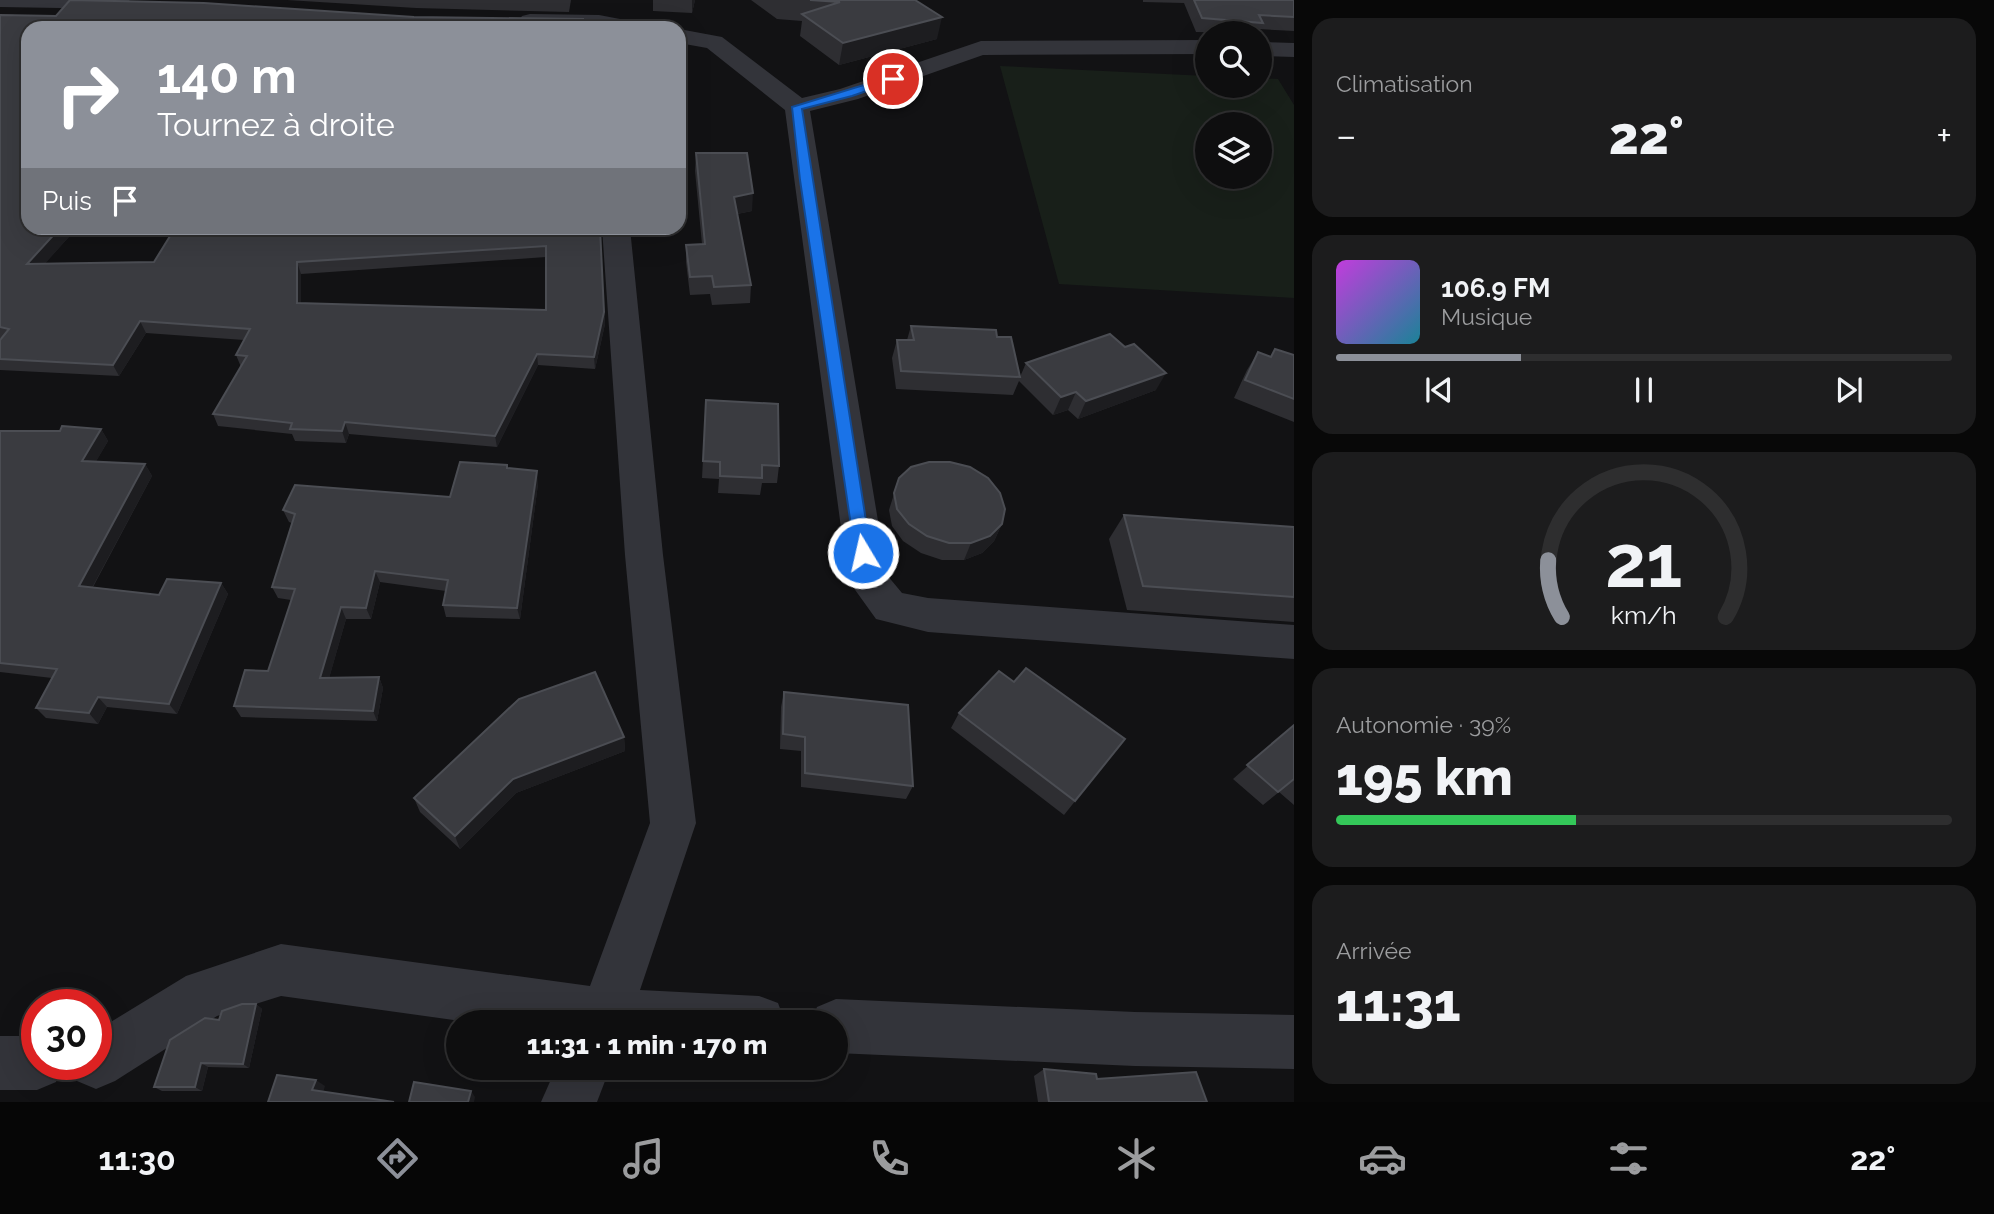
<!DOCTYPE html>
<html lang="fr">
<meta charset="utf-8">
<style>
:root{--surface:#0e0e0f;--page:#1c1c1d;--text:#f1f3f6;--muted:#9b9c9e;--line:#2e2e2f;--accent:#8c9099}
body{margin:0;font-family:Raleway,sans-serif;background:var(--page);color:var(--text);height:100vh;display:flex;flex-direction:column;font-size:26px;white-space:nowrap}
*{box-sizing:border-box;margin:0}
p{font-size:23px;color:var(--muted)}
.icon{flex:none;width:38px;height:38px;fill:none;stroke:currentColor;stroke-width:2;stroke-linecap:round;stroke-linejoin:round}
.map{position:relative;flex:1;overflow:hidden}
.sheet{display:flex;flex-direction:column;gap:18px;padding:18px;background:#080808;width:700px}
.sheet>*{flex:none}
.banner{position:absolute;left:21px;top:21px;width:665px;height:214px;border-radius:21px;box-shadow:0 7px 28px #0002,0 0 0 2px var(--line);background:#8c9099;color:#fff;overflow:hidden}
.fabs{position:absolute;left:1195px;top:21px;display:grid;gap:14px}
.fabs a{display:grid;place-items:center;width:77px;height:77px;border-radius:50%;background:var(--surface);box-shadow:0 7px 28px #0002,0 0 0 2px var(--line);font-size:35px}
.speed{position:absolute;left:21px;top:989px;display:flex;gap:14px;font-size:35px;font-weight:700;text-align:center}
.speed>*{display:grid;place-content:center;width:91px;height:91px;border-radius:50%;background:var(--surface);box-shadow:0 7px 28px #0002,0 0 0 2px var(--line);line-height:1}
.speed .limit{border:10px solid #d22;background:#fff;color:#111}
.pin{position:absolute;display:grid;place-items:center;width:60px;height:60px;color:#fff;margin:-30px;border:4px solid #fff;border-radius:50%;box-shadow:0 2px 7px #0007}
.me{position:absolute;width:77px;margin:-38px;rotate:351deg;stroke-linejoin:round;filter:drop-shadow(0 0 5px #0008)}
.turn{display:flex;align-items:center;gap:24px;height:147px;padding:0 21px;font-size:32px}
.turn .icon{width:91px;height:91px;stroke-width:2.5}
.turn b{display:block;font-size:49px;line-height:60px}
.then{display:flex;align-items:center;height:66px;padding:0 21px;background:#0003;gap:14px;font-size:26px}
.big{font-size:52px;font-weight:800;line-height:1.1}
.sheet .tile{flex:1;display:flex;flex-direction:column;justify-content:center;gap:10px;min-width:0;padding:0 24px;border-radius:21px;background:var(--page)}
.sheet .dial{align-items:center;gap:0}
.dial svg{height:182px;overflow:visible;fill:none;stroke:var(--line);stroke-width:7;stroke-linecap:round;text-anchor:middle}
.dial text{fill:var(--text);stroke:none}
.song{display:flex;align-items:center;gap:21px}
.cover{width:84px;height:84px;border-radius:10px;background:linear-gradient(135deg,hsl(290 70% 55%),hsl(190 70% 35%))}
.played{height:7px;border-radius:4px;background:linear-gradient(90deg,var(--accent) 30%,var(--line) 30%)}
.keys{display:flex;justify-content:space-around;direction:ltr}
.heat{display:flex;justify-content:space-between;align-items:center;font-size:38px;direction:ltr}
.charge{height:10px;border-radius:5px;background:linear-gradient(90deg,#34c759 39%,var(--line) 0)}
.trip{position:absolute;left:446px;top:1010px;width:402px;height:70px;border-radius:35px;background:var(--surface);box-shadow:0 7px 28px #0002,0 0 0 2px var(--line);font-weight:800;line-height:70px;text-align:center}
.menu{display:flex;height:112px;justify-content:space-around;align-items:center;background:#060606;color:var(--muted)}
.menu .icon{width:49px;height:49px}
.menu .selected{color:var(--accent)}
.menu b{font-size:32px;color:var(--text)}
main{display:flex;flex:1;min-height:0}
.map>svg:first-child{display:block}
.green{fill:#181f19;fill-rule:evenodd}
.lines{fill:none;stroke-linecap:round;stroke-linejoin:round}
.minor{fill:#33343a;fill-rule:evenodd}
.wall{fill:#2e2e32;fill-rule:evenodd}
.shaded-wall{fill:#1d1d20}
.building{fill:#3a3b40;stroke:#4b4d53;stroke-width:2;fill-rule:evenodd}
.route{fill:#1a73e8;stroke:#114b97;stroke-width:2}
</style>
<main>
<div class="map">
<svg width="1294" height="1102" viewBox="0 0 1294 1102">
<rect width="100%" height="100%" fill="#121214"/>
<path class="green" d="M1000 66 1207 76 1208 86H1260V78L1278 79 1294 105V298L1059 284ZM1208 124H1260V177H1208Z"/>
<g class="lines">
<g class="minor">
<polygon points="0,0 129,0 131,3 128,8 120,9 0,7"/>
<polygon points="530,14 599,15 641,23 644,28 522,26 519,21 522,16"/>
<polygon points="679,29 722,37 802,98 840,89 981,41 1208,40 1208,54 983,55 858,99 810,111 887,575 902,593 928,598 1294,625 1294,659 928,632 876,619 848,580 785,110 707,48 679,43"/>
<polygon points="1260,42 1294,43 1294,57 1260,56"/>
<polygon points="602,228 630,228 663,555 696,823 640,990 759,996 778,1003 785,1022 468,1022 281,996 217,1016 115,1081 96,1089 77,1081 70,1064 96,1064 96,1031 186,976 281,944 590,986 650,823 625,555"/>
<polygon points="836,999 1135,1012 1294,1015 1294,1069 1135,1066 836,1053 836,1022 811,1022 817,1007"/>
<polygon points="0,1036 37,1036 37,1064 64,1064 56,1082 37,1090 0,1090"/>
<polygon points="556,1068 610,1068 597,1102 541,1102"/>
</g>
</g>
<g class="wall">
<polygon points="287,0 571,0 569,12 416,8"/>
<polygon points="653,0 695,0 692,13 653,11"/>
<polygon points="751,0 915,0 937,39 839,65 800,36 802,21 777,19"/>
<polygon points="1143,0 1294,0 1294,31 1259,29 1258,33 1196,32 1184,3 1143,2"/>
<path d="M0 15 56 16 414 17 583 19V28H28L77 228 45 263 154 262 600 228 605 324 595 369 538 365 497 447 349 434 346 443 295 441 292 434 218 426 213 414 241 367 236 355 244 340 146 333 119 376 0 370V340L2 338H0ZM546 257V310L301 303V274Z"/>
<polygon points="696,153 752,211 737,214 751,285 750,303 712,305 710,294 690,295 686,262 686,245 702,244 695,171"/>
<polygon points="911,326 997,337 1020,377 1026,363 1156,390 1078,419 1068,410 1053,415 1019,381 1013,395 896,389 892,358 897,340 907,340"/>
<polygon points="1275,349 1294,355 1294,422 1234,398 1247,370 1258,352 1270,357"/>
<polygon points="706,400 779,466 777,483 762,483 760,495 718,493 719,479 702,478"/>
<polygon points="101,429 108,441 96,461 145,464 152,476 93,587 159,595 221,583 228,594 177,714 107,707 98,724 46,718 36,708 52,678 0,672 0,431 60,431"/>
<polygon points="507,465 508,468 538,484 520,619 446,617 443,605 446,591 380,582 371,619 346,619 329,678 379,677 383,688 377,721 241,717 234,706 268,671 291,600 278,598 272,587 292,523 289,522 283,510 450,497"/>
<polygon points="899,478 1002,524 994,541 982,553 964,560 942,560 921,553 903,541 892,526 889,510"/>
<polygon points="1124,515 1294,527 1294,622 1127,610 1109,539"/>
<polygon points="1014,682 1125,739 1064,815 951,728 959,713"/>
<polygon points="784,692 913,786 906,799 801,787 801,751 780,749 781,707"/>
<polygon points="1294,725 1294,805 1279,792 1263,805 1233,779"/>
<polygon points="624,737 625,751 516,793 460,849 420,812 414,798"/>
<polygon points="256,1004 262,1009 249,1068 208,1067 202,1091 162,1091 154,1087 219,1020"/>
<polygon points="1044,1069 1097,1079 1207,1102 1038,1102 1034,1076"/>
</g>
<g class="shaded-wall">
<polygon points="692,0 695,0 692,13"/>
<polygon points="942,17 937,39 839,65 843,43"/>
<polygon points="753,193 752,211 732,215 734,197"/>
<polygon points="60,228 77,228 34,276 27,264"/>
<polygon points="297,262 301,274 301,315 297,303"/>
<polygon points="604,312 605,324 595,369 594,357"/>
<polygon points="140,321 146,333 119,376 113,365"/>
<polygon points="537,354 538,365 497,447 495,436"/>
<polygon points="1166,373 1156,390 1078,419 1086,401"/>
<polygon points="1076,392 1068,410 1053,415 1061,397"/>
<polygon points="345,422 349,434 346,443 342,431"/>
<polygon points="101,429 108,441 90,472 82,461"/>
<polygon points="145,464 152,476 87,597 79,586"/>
<polygon points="537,471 538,484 520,619 517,608"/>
<polygon points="1002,524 994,541 982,553 964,560 971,543"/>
<polygon points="375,571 380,582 371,619 366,608"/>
<polygon points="221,583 228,594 177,714 169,704"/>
<polygon points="341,607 346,619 326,689 320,678"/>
<polygon points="379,677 383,688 377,721 373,711"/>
<polygon points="98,697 107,707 98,724 89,713"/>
<polygon points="624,737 625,751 516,793 460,849 455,836 513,779"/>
<polygon points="256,1004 262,1009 249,1068 243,1064"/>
<polygon points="201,1063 208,1067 202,1091 195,1087"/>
<polygon points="316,1080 325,1086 322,1096 312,1090"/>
<polygon points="471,1091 475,1097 474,1102 468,1102"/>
</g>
<g class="building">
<path d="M70 0 204 3 414 17 583 19 582 28H28V228H60L27 264 154 262 175 228H600L604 312 594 357 537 354 495 436 345 422 342 431 290 429 292 423 213 414 247 356 236 355 250 329 140 321 113 365 0 359V340L9 329 0 327V15L56 16ZM546 246V310L297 303V262Z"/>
<polygon points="810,0 915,0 942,17 843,43 802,14 840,2"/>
<polygon points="1194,0 1294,0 1294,17 1259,15 1263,23 1202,18"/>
<polygon points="696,153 747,153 753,193 734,197 751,285 714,287 712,276 690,277 686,245 705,244"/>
<polygon points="911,326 996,330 997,337 1011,337 1020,377 901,371 897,340 914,340"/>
<polygon points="1110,334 1125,347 1134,344 1166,373 1086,401 1076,392 1061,397 1026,363"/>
<polygon points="1275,349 1294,355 1294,399 1245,380 1258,352 1271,357"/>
<polygon points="706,400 778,404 779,466 762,465 762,478 720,476 720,462 703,461"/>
<polygon points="62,426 101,429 82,461 145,464 79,586 159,595 167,579 221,583 169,704 98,697 89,713 36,708 57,669 0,663 0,431 60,431"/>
<polygon points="460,462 507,465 507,468 537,471 517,608 443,605 448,580 375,571 366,608 341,607 320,678 379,677 373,711 234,706 245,670 268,671 295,589 272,587 295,514 283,510 295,485 450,497"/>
<polygon points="929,462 950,462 970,467 988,478 1000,493 1005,509 1002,524 990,536 971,543 949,543 927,536 909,524 897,509 894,493 899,478 911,467"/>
<polygon points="1124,515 1294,527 1294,597 1143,586"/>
<polygon points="1026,668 1125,739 1075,801 959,713 999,671 1014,682"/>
<polygon points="595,672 624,737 513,779 455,836 414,798 519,699"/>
<polygon points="784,692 908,705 913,786 805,773 805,737 783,734"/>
<polygon points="1294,725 1294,779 1278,792 1247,765"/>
<polygon points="242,1004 256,1004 243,1064 201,1063 195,1087 154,1087 170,1040 205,1018 219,1020 222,1011"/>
<polygon points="1044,1069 1096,1074 1097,1079 1196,1072 1207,1102 1049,1102"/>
<polygon points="277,1075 316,1080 312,1090 394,1102 268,1102"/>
<polygon points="414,1082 471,1091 468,1102 409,1102"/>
</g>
<polygon class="route" points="893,76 898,79 896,81 852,96 802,109 871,553 863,559 855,553 800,180 792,107"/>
</svg>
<div class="fabs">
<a><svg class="icon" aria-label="search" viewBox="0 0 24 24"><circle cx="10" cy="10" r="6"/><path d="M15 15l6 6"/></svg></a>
<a><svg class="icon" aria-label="layers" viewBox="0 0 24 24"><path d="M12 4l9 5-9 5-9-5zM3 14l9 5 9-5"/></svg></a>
</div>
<div class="speed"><div class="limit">30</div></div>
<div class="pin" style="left:893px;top:79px;background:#d93025"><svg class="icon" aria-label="arrive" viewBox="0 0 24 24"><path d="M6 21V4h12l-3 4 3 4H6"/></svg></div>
<svg class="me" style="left:863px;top:553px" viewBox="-20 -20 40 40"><circle r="17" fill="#1a73e8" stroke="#fff" stroke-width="3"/><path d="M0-11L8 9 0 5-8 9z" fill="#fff"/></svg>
<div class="trip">11:31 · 1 min · 170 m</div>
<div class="banner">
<div class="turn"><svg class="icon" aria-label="right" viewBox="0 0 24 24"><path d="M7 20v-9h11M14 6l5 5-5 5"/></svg><div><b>140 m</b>Tournez à droite</div></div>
<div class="then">Puis<svg class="icon" aria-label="arrive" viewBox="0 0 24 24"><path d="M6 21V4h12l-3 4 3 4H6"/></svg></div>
</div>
</div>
<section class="sheet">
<div class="tile"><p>Climatisation</p>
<div class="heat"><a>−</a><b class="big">22°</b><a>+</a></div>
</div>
<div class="tile">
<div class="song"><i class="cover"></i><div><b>106.9 FM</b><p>Musique</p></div></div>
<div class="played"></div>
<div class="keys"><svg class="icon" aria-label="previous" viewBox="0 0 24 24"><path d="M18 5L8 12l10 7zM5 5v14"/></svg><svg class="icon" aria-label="pause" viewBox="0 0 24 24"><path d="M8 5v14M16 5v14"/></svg><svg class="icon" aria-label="next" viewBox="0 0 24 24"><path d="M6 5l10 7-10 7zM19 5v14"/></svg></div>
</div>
<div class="tile dial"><svg viewBox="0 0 100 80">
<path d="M14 69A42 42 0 1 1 86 69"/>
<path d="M14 69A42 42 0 0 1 8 44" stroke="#8c9099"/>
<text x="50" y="56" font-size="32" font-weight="700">21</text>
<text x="50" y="72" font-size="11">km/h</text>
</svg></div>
<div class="tile"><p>Autonomie · 39%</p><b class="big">195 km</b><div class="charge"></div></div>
<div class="tile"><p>Arrivée</p><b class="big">11:31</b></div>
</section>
</main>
<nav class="menu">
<b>11:30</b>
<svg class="icon selected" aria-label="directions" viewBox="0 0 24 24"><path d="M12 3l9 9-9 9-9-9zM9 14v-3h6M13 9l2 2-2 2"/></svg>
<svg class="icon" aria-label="music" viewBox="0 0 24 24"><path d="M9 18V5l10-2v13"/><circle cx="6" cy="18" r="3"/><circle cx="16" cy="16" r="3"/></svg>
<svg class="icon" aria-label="phone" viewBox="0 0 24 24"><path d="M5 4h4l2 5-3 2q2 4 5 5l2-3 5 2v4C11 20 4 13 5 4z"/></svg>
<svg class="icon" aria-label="climate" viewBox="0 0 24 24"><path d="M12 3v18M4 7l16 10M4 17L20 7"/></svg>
<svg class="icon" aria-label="car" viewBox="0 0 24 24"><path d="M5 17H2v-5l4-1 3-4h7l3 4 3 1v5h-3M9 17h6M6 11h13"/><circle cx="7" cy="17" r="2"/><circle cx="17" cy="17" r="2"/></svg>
<svg class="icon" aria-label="filters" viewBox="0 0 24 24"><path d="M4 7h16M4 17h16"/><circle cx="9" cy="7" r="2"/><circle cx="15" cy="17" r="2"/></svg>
<b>22°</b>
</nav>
